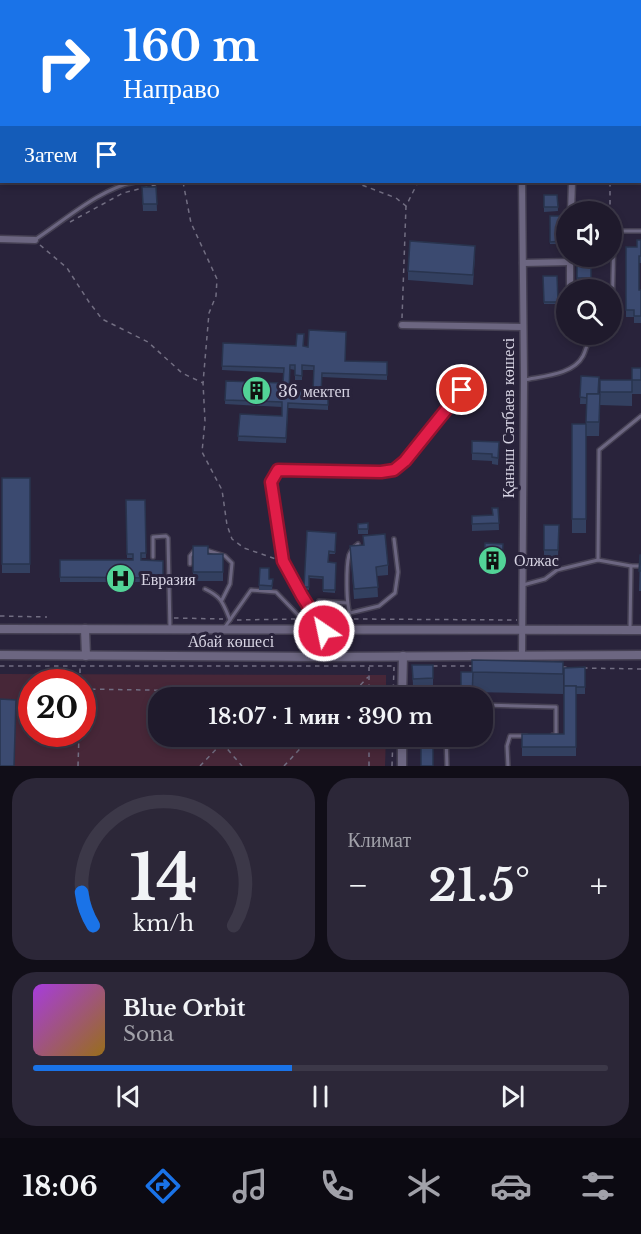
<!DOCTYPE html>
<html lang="ru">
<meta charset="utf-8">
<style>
:root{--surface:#1f1a2c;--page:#2c2738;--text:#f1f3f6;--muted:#a1a1a9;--line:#3c3848;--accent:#1a73e8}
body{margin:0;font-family:"Libre Baskerville",serif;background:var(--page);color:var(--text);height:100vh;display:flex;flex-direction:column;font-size:22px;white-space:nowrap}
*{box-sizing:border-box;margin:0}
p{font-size:20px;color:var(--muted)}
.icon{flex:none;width:33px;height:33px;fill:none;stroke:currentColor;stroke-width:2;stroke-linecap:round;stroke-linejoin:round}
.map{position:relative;height:766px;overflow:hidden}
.panel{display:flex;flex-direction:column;gap:12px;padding:12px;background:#110e18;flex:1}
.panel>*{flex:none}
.guide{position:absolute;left:0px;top:0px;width:642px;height:183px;box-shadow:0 3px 9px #0003,0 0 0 2px var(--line);background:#1a73e8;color:#fff;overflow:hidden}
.fabs{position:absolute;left:556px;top:201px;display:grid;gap:12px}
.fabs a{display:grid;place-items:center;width:66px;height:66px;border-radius:50%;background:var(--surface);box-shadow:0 3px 9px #0003,0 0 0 2px var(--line);font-size:30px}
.speed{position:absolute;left:18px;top:669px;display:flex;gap:12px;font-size:30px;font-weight:700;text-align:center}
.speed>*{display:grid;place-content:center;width:78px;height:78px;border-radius:50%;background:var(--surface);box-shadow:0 3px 9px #0003,0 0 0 2px var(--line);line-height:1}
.speed .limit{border:9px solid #d22;background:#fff;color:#111}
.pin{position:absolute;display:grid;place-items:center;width:51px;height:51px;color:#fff;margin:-26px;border:3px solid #fff;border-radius:50%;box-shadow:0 2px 6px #0007}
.me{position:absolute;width:66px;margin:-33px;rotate:326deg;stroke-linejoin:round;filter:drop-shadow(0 0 4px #0008)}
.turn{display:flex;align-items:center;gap:21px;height:126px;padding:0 24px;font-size:27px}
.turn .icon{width:78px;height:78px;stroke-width:2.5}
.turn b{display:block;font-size:42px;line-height:51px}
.then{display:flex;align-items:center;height:57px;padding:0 24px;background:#0003;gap:12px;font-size:22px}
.big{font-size:45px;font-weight:600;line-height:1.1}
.panel .tile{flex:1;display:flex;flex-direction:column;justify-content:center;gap:9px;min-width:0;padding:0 21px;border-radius:24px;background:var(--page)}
.panel .dial{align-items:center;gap:0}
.dial svg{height:156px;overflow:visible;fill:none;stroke:var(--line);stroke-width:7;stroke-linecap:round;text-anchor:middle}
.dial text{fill:var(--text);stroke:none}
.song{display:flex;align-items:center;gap:18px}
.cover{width:72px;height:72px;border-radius:9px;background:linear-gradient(135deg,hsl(280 70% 55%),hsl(40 70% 35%))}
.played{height:6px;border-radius:3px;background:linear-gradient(90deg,var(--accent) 45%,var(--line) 45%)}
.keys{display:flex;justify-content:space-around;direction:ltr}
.heat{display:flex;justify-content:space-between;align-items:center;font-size:33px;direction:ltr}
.panel .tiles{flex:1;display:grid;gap:12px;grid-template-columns:1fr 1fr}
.tile:last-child{grid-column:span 2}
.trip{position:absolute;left:148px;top:687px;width:345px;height:60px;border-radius:24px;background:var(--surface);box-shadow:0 3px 9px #0003,0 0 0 2px var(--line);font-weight:600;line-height:60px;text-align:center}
.dock{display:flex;height:96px;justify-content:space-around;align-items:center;background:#0c0a12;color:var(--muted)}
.dock .icon{width:42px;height:42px}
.dock .on{color:var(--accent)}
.dock b{font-size:27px;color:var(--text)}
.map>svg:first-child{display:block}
.green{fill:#472738;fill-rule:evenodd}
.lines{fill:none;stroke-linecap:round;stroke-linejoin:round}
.lane-casing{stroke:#454053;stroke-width:6}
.street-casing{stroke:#454053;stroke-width:9}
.secondary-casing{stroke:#454053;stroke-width:11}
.path{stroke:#726e82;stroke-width:1.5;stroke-dasharray:4.5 4.5;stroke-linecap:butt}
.lane{stroke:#6c6681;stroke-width:3}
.street{stroke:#6c6681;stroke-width:6}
.secondary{stroke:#6c6681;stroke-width:8}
.wall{fill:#334060;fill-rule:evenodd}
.building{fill:#3b4a70;stroke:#29344e;stroke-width:1.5;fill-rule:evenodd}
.route-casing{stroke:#92132f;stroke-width:15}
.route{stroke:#e11d48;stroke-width:10}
.labels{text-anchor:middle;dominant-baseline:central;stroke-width:6;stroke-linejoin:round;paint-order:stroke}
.poi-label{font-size:16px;fill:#d7d4e3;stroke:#29233b;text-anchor:start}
.street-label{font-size:16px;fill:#d7d4e3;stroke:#29233b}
</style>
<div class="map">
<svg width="641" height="766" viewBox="0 0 641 766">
<rect width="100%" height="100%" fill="#29233b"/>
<path class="green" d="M0 674 386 675V697L159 698V736L386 737 385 766H0ZM32 682H82V734H32Z"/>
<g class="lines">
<defs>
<g id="lane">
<polyline points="621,0 621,2"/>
<polyline points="181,2 181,0"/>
<polyline points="594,2 595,0"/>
<path d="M36 239C65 220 101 188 135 182"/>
<polyline points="612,321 614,231 641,231"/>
<path d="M524 380C543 376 573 375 583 356 587 348 587 341 593 334"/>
<polyline points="206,550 225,556 232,563 230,584 222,600"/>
<polyline points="153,557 153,537 166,536 168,538 170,629"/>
<polyline points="598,560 599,450 641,416"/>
<polyline points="190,564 190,556 194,551"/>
<polyline points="523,585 545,579 557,570 598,560 631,566"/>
<path d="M205 589C222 597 223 603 230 620"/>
<polyline points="319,601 347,603"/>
<path d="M350 613C346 604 346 566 349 555 351 550 354 547 358 544"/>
<polyline points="225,627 251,590 276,592 301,618 306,627"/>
<polyline points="322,627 302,596 283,561 271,482 278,470 381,472 394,470 406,461 462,390"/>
<polyline points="343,629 350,613 379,606 395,593 398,572 394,539"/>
<polyline points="630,629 631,566 641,566"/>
<polyline points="483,705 556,707 556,735 553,735"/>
<polyline points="446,736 447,766"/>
<polyline points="508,766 507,746 510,736 526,736"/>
</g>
<g id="street">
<polyline points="521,0 521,2"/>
<polyline points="48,2 48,0"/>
<polyline points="0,34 2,34"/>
<polyline points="571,212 572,182"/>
<polyline points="0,239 35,240"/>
<polyline points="570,256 570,290"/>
<polyline points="523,263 570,262"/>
<polyline points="402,325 523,327"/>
<polyline points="522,655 524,380 522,182"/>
</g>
<g id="secondary">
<polyline points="0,629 641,630"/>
<polyline points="85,629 86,656"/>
<polyline points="324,631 325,657"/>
<polyline points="0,655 325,657 641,655"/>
<polyline points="402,698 403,656"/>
<polyline points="402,766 402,736"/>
</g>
</defs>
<use href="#lane" class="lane-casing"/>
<use href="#street" class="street-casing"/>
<use href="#secondary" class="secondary-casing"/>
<g class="path">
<polyline points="183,182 191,223 217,279 216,296 209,313 203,383"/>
<polyline points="354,182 396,198 406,206 418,182"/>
<polyline points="610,182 610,212"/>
<polyline points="70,222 123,193 167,182"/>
<polyline points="612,222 613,227"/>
<polyline points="40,245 67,268 89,302 102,319 148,342 182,373 203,383 205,421 202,452 222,490 227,525 232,539 244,548 276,559"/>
<polyline points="402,318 406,206"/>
<polyline points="0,616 47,617"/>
<polyline points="174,618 223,619"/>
<polyline points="324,619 343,619"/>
<polyline points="354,619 517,620"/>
<polyline points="237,620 295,619"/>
<polyline points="0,666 395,666"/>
<polyline points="433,666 473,666"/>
<polyline points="562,667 575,668"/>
<polyline points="583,668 641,669"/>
<polyline points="80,682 80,667"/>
<polyline points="82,689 274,692 294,698"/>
<polyline points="197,698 197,692"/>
<polyline points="269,698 273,693"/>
<polyline points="348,698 368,677"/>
<polyline points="369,698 369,667"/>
<polyline points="393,698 394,667"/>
<polyline points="216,736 242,766"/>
<polyline points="78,766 79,734"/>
<polyline points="200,766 229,736"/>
<polyline points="284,766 312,736"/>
<polyline points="369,766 369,736"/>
<polyline points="392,766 393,736"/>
</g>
<use href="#lane" class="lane"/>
<use href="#street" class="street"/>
<use href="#secondary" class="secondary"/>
</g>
<g class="wall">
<polygon points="0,110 2,110 2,182 10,182 10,184 0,183"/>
<rect x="577" y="182" width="14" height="2"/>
<polygon points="142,187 156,187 157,211 143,211"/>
<polygon points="544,195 557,195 558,211 544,212"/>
<rect x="550" y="216" width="14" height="28"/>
<polygon points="641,240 641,263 639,263 639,290 641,290 641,323 634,323 634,317 626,317 626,247 637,247"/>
<polygon points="475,255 473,285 408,280 408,271"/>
<rect x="577" y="256" width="14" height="24"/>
<polygon points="543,276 557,276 558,304 544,304"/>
<path d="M223 343 303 346 345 361 387 362V380L322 377V392L328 393V410L288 408 286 443 238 441 240 414 282 416V407L225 404 226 381 283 383V373L222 370ZM290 369 295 370V380H302V370H314L313 392 289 391Z"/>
<polygon points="641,368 641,394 632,394 632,406 600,405 599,436 586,436 586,533 572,533 572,424 586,424 586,404 580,404 581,376 600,394 600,380 632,380"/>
<polygon points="472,441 499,442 498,465 492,464 492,461 472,460"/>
<rect x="2" y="478" width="28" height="95"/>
<polygon points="126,500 145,500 146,558 141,558 141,560 163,561 163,582 60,582 60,560 133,560 133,558 127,558"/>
<polygon points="498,508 499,530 472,531 472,516 492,515"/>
<polygon points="368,523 368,534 358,534 358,524"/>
<polygon points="544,525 559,525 558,557 544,557"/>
<polygon points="307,531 336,533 335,554 329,554 328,562 336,563 335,593 323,592 323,579 309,578 309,590 304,589"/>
<polygon points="363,536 388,565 388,575 377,576 378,597 354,599 350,546 363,545"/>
<polygon points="485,543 503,544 502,571 484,570"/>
<polygon points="193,546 208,554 223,554 223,581 193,581"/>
<polygon points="640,555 641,555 641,591 639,591"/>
<polygon points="260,568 269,579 273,579 272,590 259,590"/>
<polygon points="563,662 563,694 473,692 472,672"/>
<polygon points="412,665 433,665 433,685 413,686"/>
<polygon points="585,667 585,694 576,694 576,756 522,756 522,734 564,734 564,668"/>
</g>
<g class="building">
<rect x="7" y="0" width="21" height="2"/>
<rect x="602" y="0" width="10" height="2"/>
<rect x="0" y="110" width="2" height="64"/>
<polygon points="142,187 156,187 157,204 143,204"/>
<polygon points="544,195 557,195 558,207 544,207"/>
<rect x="580" y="201" width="14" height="11"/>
<polygon points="550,216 564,216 564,241 550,242"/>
<polygon points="637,240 641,240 641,256 639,256 639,290 641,290 641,316 634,316 634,310 626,310 626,247 637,247"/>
<polygon points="410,241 475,246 473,275 408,271"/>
<rect x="577" y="256" width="14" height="22"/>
<polygon points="543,276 557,276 558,302 544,302"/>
<rect x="574" y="283" width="11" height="7"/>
<path d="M309 330 346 332 345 361 387 362V375L322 373 321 392 328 393V405L288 403 286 438 238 436 240 414 282 416V402L225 400 226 381 283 383 284 368 222 366 223 343 296 346 297 334H304L303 346 308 347ZM290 365H295V375L302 376V365L314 366 313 392 289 391Z"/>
<rect x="632" y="368" width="9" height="12"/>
<polygon points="581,376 599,377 598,394 587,394 587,398 580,397"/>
<rect x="600" y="380" width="32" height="12"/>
<polygon points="587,394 600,394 599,422 586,422"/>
<rect x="572" y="424" width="14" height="95"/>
<polygon points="472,441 499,442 498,458 492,457 492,454 472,453"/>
<rect x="2" y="478" width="28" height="86"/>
<polygon points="126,500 145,500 146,553 141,553 141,560 163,561 163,578 60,577 60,560 133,560 133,554 127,554"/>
<polygon points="492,508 498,508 499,523 472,524 472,516 493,515"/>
<polygon points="368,523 368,529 358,529 358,524"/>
<polygon points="544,525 559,525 558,550 544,550"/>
<polygon points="307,531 336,533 335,552 329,551 328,562 336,563 335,590 323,590 323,577 309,576 309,587 304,587"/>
<polygon points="385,534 388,565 376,567 378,587 354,589 350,546 364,545 363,536"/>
<polygon points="485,543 503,544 502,564 484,563"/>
<polygon points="193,546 208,546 208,554 223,554 223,572 193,572"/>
<polygon points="640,555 641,555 641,571 639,571"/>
<polygon points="260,568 269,568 269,579 273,579 272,586 259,585"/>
<polygon points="472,660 563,662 563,674 473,672 472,697 461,697 461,672 472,672"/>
<polygon points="412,665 433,665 433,678 413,679"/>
<polygon points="585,667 585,687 576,687 576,686 564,686 564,668"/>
<polygon points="564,686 576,686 576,747 522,747 522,734 564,734"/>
<rect x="421" y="695" width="39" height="3"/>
<polygon points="0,699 16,700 14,766 0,766"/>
<rect x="421" y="736" width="12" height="30"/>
</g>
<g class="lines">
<defs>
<polyline id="route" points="324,631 302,596 283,561 271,482 278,470 381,472 394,470 405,461 462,390"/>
</defs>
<use href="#route" class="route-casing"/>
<use href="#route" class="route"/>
</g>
<defs>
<symbol id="building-disc" viewBox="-11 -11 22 22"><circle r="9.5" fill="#52d397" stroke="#29233b"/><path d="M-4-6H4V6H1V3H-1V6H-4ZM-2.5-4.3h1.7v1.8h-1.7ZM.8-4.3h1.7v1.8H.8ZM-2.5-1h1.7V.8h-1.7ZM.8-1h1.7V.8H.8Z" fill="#111"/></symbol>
<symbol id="hospital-disc" viewBox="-11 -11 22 22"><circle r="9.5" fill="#52d397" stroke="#29233b"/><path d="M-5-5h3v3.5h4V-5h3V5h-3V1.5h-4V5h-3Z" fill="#111"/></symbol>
</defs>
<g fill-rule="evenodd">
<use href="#building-disc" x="240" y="374" width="33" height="33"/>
<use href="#building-disc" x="476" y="544" width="33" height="33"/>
<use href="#hospital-disc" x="104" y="562" width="33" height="33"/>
</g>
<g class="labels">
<g class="poi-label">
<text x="278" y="391">36 мектеп</text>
<text x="514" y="560">Олжас</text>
<text x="141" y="579">Евразия</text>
</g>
<g class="street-label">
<text transform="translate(508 418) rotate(-90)">Қаныш Сәтбаев көшесі</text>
<text x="231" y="641">Абай көшесі</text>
</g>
</g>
</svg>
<div class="fabs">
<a><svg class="icon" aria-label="sound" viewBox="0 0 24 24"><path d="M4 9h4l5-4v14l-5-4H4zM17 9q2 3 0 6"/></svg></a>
<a><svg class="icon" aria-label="search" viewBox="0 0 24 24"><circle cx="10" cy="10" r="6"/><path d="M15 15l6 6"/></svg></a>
</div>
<div class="speed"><div class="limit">20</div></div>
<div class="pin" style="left:462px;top:390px;background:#d93025"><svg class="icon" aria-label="arrive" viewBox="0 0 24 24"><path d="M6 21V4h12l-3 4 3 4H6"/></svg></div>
<svg class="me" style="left:324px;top:631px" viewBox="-20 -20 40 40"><circle r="17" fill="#e11d48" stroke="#fff" stroke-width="3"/><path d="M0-11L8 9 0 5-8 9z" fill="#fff"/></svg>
<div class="trip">18:07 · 1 мин · 390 m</div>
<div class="guide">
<div class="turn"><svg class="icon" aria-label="right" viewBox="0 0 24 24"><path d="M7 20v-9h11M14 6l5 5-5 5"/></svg><div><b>160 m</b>Направо</div></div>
<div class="then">Затем<svg class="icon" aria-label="arrive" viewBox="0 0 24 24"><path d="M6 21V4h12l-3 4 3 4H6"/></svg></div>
</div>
</div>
<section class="panel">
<div class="tiles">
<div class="tile dial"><svg viewBox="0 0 100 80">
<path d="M14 69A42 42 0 1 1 86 69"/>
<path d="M14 69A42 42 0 0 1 8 52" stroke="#1a73e8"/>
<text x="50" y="56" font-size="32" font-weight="700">14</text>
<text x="50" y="72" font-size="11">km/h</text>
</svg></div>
<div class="tile"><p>Климат</p>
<div class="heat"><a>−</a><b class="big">21.5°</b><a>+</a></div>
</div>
<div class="tile">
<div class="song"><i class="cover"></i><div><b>Blue Orbit</b><p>Sona</p></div></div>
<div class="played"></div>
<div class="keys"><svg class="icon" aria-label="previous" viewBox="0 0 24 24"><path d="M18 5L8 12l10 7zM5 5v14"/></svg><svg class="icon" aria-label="pause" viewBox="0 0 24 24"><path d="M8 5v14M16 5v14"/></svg><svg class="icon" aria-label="next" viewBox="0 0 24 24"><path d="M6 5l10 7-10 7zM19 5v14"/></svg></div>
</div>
</div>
</section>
<nav class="dock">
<b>18:06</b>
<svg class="icon on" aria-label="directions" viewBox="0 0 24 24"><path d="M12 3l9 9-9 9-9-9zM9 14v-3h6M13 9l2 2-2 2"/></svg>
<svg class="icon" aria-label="music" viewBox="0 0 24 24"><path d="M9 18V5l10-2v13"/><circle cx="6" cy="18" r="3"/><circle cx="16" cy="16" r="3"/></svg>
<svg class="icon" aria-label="phone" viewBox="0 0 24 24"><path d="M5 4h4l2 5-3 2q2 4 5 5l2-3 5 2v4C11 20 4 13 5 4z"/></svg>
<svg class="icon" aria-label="climate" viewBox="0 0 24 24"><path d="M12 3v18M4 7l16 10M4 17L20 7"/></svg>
<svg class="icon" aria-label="car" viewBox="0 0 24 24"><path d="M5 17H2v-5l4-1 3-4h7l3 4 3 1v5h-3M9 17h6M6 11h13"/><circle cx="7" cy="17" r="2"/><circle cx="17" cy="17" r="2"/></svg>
<svg class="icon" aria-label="filters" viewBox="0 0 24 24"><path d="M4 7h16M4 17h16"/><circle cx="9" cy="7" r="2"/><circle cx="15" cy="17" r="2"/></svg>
</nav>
